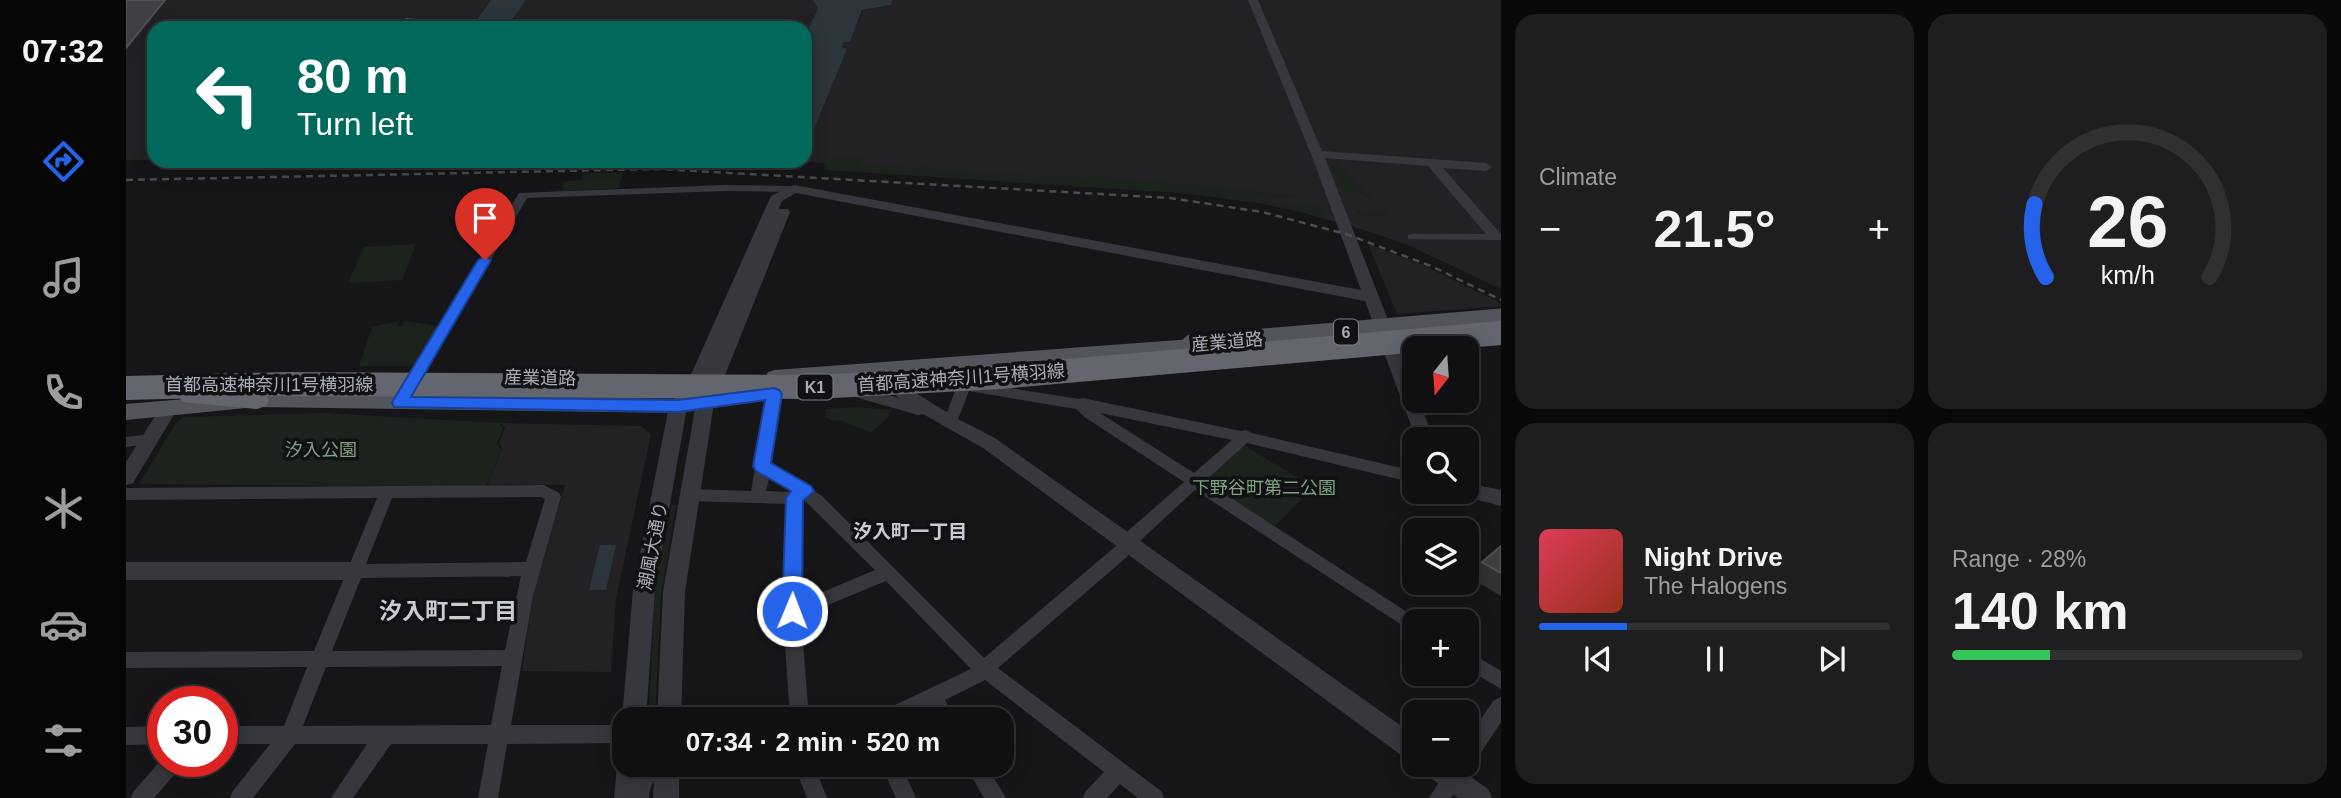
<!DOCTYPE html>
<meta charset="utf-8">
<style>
:root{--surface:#101012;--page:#1e1e20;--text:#f1f3f6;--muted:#9c9d9f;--line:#303032;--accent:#2563eb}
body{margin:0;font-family:Arial,"Noto Sans JP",sans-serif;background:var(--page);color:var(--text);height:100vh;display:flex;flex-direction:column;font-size:26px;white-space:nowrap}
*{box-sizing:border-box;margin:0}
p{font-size:23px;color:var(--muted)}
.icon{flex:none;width:38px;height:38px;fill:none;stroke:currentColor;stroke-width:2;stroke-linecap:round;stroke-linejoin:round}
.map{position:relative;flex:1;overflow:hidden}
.details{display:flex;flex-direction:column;gap:14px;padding:14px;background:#09090a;width:840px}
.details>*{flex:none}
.top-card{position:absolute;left:21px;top:21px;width:665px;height:147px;border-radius:21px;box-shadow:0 4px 18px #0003,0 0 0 2px var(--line);background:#00695c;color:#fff;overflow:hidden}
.needle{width:46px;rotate:197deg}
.buttons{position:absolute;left:1276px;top:336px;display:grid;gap:14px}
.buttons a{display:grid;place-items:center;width:77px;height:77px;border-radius:14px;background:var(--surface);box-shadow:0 4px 18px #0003,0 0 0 2px var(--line);font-size:35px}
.speed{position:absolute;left:21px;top:686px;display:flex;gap:14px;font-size:35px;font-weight:700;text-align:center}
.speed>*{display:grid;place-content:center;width:91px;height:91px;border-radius:50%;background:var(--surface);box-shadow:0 4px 18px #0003,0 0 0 2px var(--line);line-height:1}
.speed .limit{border:10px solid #d22;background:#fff;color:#111}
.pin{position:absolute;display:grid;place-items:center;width:60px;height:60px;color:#fff;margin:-72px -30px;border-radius:50% 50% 50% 0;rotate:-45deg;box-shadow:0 0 7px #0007}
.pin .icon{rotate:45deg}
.me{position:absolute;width:77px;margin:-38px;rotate:1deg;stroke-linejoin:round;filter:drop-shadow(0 0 5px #0008)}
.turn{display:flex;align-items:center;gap:24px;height:147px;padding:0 35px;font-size:32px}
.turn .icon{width:91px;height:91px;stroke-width:2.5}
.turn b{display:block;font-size:49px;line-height:60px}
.big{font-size:52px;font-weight:700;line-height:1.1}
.details .widget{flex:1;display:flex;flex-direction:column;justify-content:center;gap:10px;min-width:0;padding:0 24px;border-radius:21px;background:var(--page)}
.details .dial{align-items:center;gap:0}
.dial svg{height:182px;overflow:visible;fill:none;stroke:var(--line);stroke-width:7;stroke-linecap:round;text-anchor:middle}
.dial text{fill:var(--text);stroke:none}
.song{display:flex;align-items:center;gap:21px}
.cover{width:84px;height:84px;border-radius:10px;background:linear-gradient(135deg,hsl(350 70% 55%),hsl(10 70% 35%))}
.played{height:7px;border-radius:4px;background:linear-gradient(90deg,var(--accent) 25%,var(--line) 25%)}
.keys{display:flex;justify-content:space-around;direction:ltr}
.heat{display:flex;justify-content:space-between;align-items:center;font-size:38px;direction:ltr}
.charge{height:10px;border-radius:5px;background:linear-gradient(90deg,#34c759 28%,var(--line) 0)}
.details .tiles{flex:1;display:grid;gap:14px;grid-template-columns:repeat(2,1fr)}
.trip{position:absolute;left:486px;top:707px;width:402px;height:70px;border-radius:21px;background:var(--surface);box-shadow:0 4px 18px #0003,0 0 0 2px var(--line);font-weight:700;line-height:70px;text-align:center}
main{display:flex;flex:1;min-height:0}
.tabs{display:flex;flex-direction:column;width:126px;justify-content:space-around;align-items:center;background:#060607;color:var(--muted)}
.tabs .icon{width:49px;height:49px}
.tabs .on{color:var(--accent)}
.tabs b{font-size:32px;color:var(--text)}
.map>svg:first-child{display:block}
.built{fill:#222225}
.green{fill:#1c231d}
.water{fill:#2c353c}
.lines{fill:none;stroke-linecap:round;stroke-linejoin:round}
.minor{fill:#37383d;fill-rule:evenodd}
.tertiary{fill:#37383d;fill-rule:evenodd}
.primary{fill:#53555c;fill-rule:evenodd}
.motorway{fill:#63666e;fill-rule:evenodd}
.rail{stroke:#4a4c52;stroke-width:2.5;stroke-dasharray:7 5;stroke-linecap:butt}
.primary-bridge{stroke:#53555c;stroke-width:21}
.motorway-bridge{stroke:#63666e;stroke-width:24}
.wall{fill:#323236}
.shaded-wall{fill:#212124}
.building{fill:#3f3f44;stroke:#4f5156;stroke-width:2}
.route{fill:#2563eb;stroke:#184099;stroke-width:2}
.labels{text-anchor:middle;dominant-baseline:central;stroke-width:7;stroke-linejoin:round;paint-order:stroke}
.shield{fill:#111113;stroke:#7b7e86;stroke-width:2}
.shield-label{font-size:16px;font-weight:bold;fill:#a8adb8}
.street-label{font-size:18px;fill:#a8adb8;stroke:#111113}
.park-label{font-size:18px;fill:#7fa381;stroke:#111113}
.neighbourhood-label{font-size:19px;font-weight:bold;fill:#c9ccd4;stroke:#111113}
.near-neighbourhood-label{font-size:23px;font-weight:bold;fill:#c9ccd4;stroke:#111113}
</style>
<main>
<nav class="tabs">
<b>07:32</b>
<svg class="icon on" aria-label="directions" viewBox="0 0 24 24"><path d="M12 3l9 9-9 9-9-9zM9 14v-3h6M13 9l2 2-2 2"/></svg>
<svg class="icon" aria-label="music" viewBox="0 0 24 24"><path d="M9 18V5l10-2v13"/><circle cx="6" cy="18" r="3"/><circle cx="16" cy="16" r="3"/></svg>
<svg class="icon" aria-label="phone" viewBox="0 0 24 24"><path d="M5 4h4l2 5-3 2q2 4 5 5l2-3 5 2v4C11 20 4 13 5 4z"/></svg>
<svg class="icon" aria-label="climate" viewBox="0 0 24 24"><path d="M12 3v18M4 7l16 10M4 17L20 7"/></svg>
<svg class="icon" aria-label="car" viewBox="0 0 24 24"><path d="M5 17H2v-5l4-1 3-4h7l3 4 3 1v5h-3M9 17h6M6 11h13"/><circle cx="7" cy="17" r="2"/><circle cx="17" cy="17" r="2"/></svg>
<svg class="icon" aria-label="filters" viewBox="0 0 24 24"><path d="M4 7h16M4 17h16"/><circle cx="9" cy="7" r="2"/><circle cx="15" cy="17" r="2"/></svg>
</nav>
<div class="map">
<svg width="1375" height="798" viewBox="0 0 1375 798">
<rect width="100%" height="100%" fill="#161618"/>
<g class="built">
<polygon points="0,0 365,0 347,23 352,28 28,28 28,160 0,160"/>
<polygon points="400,0 687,0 692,9 679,35 679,28 374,28 383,25"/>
<polygon points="767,0 1375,0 1375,289 1282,245 1232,228 1153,206 1029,189 675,161 679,161 679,149 720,49 716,47 718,41 724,41 737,10 765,5"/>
<polygon points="1242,244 1297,265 1375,303 1375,306 1271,314"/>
<polygon points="376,423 515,426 525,434 490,599 485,672 396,671 407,595 439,485 362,484 376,449 373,443 379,428"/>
</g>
<g class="green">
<polygon points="735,157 735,164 794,168 796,166 819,171 961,178 962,175 1168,195 1169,198 1176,199 1118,198 1160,204 1193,204 1196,217 1125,201 1068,194 699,170 698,163 708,158"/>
<path d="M1211 164 1265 218 1231 214 1227 207 1235 212 1255 211C1245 201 1235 188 1220 193L1205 167Z"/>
<polygon points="497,172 493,188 436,191 438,181 455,180 458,173"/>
<polygon points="290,244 276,280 222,283 238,247"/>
<polygon points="273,321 270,326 276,326 279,321 313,326 293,362 283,366 233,366 246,327"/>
<polygon points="732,407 765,410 762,417 745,433 714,420 708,421 699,417 700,409"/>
<polygon points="199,413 374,423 377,429 371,443 375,450 363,481 358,487 13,484 50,423 57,417"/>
<polygon points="1116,444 1187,487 1149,526 1077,480"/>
<polygon points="546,505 550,505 535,596 529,712 523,712 529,584"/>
</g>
<g class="water">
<path d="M365 0H400C389 16 384 28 364 28 356 28 353 29 347 24Z"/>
<polygon points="687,0 767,0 765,5 736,10 724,42 718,42 716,47 721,49 679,150 679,35 692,9"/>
<polygon points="474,545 490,545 480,590 463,590"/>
</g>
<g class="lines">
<g class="minor">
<polygon points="599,185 668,186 673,189 668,192 599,191 401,198 288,390 278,390 276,387 393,193"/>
<polygon points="1286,234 1370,234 1374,235 1375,238 1370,240 1282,239 1282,235"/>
<path d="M842 370 849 375 846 382 953 399 957 398 1115 431 1120 430 1126 433 1288 471V483L1121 443 1079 481 1295 621H1288V632L1282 629 1069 490 1015 540 1002 556 872 668 1035 791 1038 798H1012L994 784 981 798H957L960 791 978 772 859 680 819 700 829 719H810L803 708 779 719H750L752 713 845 669 760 581 675 616 683 719H664L657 612 661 504 563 501 558 499 555 495 558 491 563 489 625 491 643 391H653L655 394 645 464 696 496 858 658 990 546 1003 530 1058 482 960 418 950 409 843 391 829 427H819L817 423 835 375ZM974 413 1106 440 1068 473ZM643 478 665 492 640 491ZM678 500 749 570 675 601 677 501Z"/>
<polygon points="24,434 29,435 31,439 29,443 0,447 0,437"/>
<path d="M418 485 433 493 435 497 407 596 385 725H499V743L381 744 372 798H352L362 744H265L227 798H205L241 744H169L127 798H104L107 791 144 744H96V726H158L181 667 0 668V652L188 651 251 498 0 500V488ZM415 497 419 499 400 562 240 564 266 498ZM395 576 379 650 206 651 235 578ZM376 666 365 725 177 726 200 667Z"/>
<polygon points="1340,650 1375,671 1375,689 1340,668"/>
<polygon points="1375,697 1375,722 1325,798 1303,798 1324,765 1340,765 1340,740 1368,700"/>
<polygon points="37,726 37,744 0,745 0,727"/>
<polygon points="37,758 37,761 57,761 54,768 28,798 5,798 8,791"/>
<path d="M515 765H545L542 772C528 777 524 784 523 798H503L506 781Z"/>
<polygon points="668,765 688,765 701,798 681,798"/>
<polygon points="755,765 775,765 790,798 770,798"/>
<polygon points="839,765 860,765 880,798 858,798"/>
</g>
<g class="tertiary">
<polygon points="1122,0 1132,0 1196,151 1360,163 1366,167 1360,171 1317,168 1375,234 1375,240 1365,240 1302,166 1199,158 1288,387 1288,401 1293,401 1308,439 1290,439 1239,301 670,193 656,201 653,209 662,209 664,212 588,403 559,592 555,719 531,719 537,592 570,403 579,382 561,407 529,590 520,719 499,719 499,725 496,719 507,590 543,406 563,379 645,196 668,185 1235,290 1185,154"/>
<polygon points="761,375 830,418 869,438 1288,735 1288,762 1279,758 857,448 797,414 792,415 722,395 719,391 728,385 773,398 752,381"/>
<polygon points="44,400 53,406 7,483 0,485 0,462 38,402"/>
<polygon points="1340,483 1375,490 1375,506 1333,495 1331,492 1340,492"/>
<polygon points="0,562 230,562 237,565 240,571 237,577 230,580 0,580"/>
<polygon points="499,755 499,765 515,765 514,798 488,798 491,765 494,756"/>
<polygon points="529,765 553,765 553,798 527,798"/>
<polygon points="1296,765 1328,765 1362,789 1366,798 1332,798 1299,774"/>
</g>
<g class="primary">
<polygon points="1066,339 1073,340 1076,345 1073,350 649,384 642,382 639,377 642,372 649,370"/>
<polygon points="636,388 643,390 646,395 643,400 552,413 131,407 0,420 0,404 131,393 552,399"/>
</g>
<polygon class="motorway" points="65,388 131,391 140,394 143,400 140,406 131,409 56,402 53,396 56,390"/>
<polyline class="rail" points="0,180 534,169 1044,198 1136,212 1220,234 1305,266 1375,300"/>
<polyline class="primary-bridge" points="1066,345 1375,319"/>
<polyline class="motorway-bridge" points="0,388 164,384 689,387 873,377 1375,333"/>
</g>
<polygon class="wall" points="1375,546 1375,596 1343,577 1356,562"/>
<polygon class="shaded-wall" points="39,0 46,0 49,7 33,28 28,28 28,34 0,69 0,48"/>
<g class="building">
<polygon points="0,0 39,0 0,48"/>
<polygon points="280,19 395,28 267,28"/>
<polygon points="1375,546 1375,573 1356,562"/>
</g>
<polygon class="route" points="359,256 365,260 285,397 552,400 648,388 653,390 656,394 645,463 685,486 688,491 677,501 676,611 673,617 666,620 659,617 656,611 660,498 665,491 630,471 627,466 639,400 552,412 268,407 266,403 268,399 352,260"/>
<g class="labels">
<g class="shield">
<rect x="1208" y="319.5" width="24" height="25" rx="5"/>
<rect x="671.5" y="374.5" width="35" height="25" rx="5"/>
</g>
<g class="shield-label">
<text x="1220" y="332">6</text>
<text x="689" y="387">K1</text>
</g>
<g class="street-label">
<text transform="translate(1101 342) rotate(-5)">産業道路</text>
<text transform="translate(414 378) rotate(1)">産業道路</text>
<text transform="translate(835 378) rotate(-4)">首都高速神奈川1号横羽線</text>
<text x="143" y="385">首都高速神奈川1号横羽線</text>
<text transform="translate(527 546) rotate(-79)">潮風大通り</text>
</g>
<g class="park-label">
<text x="195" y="450">汐入公園</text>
<text x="1138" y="488">下野谷町第二公園</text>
</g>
<g class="neighbourhood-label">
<text x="784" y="531">汐入町一丁目</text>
</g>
<g class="near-neighbourhood-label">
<text x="322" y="611">汐入町二丁目</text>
</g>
</g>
</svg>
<div class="buttons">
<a><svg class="needle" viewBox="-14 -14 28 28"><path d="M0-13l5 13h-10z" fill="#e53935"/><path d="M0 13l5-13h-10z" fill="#9c9d9f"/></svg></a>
<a><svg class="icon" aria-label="search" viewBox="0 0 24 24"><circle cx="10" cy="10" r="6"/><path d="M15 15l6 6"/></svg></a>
<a><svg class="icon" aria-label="layers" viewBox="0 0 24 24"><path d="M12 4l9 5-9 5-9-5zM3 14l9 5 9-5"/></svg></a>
<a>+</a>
<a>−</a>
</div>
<div class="speed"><div class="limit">30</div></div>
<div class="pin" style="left:359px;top:260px;background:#d93025"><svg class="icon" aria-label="arrive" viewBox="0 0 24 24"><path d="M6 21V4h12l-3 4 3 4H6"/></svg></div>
<svg class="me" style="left:666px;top:611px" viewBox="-20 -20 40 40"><circle r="17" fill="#2563eb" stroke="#fff" stroke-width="3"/><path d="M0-11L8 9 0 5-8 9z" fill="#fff"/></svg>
<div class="trip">07:34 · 2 min · 520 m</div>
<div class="top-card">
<div class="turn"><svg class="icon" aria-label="left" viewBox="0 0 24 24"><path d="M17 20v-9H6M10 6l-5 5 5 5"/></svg><div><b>80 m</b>Turn left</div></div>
</div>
</div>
<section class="details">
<div class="tiles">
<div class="widget"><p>Climate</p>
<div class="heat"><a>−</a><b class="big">21.5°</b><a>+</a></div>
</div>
<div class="widget dial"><svg viewBox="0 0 100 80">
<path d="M14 69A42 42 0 1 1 86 69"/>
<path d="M14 69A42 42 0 0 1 9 37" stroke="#2563eb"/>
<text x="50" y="56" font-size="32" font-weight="700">26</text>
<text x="50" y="72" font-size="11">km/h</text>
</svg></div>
<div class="widget">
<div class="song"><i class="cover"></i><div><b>Night Drive</b><p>The Halogens</p></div></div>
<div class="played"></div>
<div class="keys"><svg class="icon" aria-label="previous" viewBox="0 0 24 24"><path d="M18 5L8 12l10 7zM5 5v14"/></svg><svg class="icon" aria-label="pause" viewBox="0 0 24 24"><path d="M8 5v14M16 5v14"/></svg><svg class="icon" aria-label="next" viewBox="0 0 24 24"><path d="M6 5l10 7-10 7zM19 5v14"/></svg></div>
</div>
<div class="widget"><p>Range · 28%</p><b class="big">140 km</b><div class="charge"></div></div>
</div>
</section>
</main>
